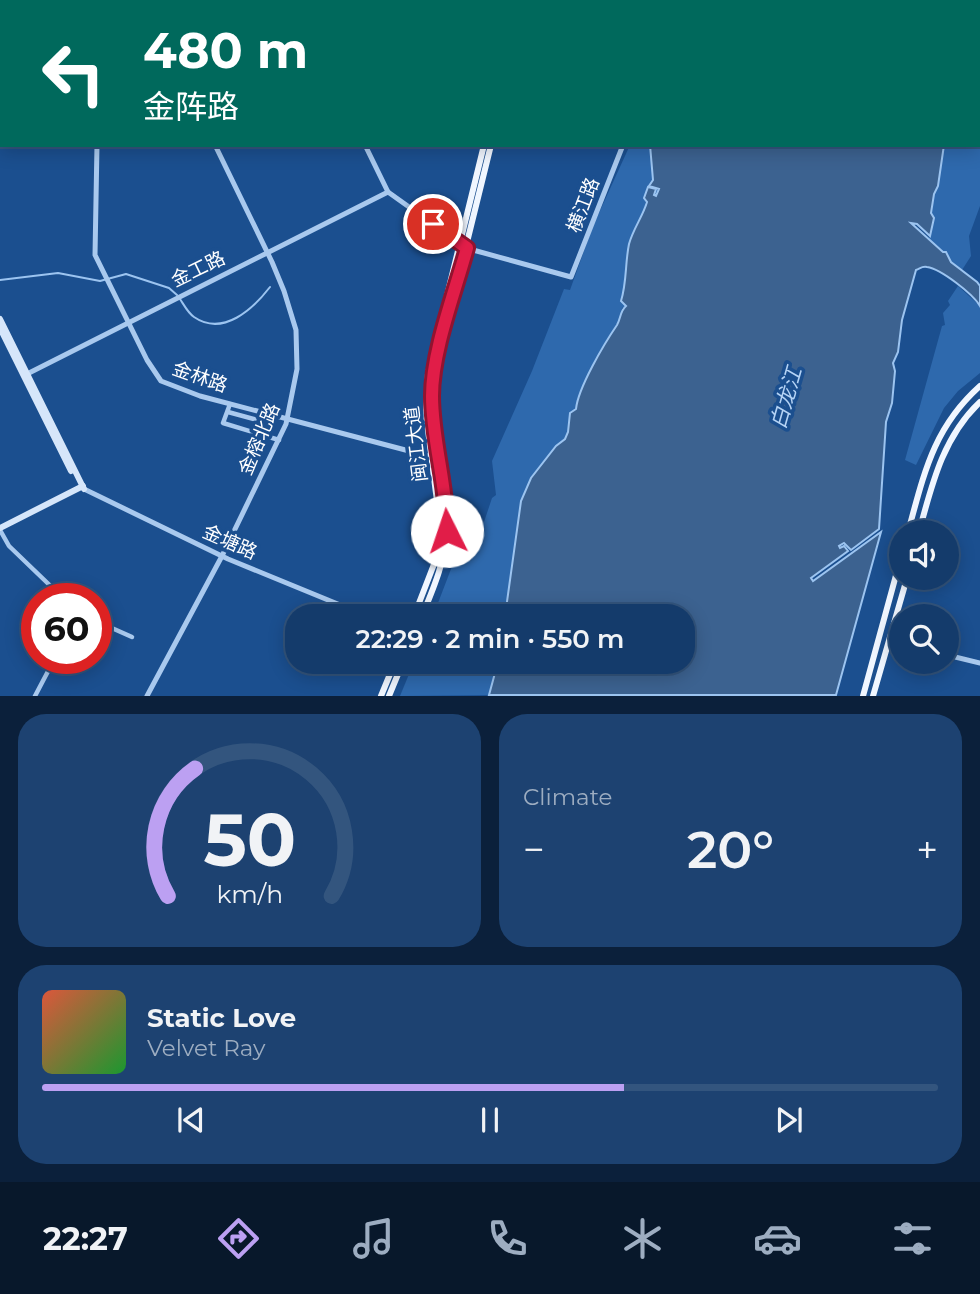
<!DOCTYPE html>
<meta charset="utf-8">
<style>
:root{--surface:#143b6b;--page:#1d4271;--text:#f1f3f6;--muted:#9dadc1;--line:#33557e;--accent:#bca0f2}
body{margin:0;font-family:Montserrat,"Noto Sans SC",sans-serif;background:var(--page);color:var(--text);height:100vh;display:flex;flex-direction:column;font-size:26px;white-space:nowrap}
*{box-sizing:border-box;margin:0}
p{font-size:23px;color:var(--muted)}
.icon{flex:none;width:38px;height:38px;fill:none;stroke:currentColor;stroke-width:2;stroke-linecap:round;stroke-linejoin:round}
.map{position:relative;height:696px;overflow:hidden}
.side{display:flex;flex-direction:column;gap:18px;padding:18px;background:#0b203b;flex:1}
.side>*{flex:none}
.top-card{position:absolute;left:0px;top:0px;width:980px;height:147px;box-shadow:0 4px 18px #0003,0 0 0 2px var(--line);background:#00695c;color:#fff;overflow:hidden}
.fabs{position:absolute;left:889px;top:520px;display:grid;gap:14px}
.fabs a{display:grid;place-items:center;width:70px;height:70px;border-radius:50%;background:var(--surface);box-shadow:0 4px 18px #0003,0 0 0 2px var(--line);font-size:35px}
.speed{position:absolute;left:21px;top:583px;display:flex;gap:14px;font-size:35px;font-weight:700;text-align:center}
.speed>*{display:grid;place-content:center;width:91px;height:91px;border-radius:50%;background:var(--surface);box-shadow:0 4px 18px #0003,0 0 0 2px var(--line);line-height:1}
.speed .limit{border:10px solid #d22;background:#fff;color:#111}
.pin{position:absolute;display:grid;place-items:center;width:60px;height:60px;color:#fff;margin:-30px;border:4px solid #fff;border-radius:50%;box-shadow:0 2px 7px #0007}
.me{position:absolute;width:77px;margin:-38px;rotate:356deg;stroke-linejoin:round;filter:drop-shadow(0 0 5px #0008)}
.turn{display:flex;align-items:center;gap:24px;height:147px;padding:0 28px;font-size:32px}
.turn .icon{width:91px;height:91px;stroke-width:2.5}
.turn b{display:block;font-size:49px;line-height:60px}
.big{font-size:52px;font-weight:600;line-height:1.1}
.side .card{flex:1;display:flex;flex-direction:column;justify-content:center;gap:10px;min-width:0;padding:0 24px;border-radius:28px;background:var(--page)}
.side .dial{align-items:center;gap:0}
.dial svg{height:182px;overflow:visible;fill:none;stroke:var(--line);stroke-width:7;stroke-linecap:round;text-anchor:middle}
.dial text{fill:var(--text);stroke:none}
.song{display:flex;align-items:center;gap:21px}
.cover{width:84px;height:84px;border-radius:10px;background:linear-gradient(135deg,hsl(10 70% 55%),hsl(130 70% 35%))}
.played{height:7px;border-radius:4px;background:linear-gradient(90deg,var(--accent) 65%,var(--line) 65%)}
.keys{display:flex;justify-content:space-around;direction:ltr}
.heat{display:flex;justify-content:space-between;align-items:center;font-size:38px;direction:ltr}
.side .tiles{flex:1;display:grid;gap:18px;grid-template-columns:1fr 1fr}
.card:last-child{grid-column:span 2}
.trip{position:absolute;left:285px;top:604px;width:410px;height:70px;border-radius:28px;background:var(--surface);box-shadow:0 4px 18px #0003,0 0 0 2px var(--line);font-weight:600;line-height:70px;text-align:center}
.menu{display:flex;height:112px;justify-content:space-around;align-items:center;background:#08182b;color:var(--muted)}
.menu .icon{width:49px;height:49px}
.menu .current{color:var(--accent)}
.menu b{font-size:32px;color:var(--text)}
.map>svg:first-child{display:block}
.green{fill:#2e69ad}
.water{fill:#3c6290;stroke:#9cc4f0;stroke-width:2}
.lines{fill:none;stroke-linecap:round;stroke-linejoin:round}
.stream{stroke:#9cc4f0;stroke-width:2}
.minor{stroke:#a9c9ee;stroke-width:4.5}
.tertiary{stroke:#a9c9ee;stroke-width:5}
.secondary{stroke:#d6e6fa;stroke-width:6}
.primary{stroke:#f0f6ff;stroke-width:6}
.route-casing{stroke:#92132f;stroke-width:18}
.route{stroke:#e11d48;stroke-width:12}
.labels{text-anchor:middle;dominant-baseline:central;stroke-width:7;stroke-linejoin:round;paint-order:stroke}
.street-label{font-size:19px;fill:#fff;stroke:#1b4f8f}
.water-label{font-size:21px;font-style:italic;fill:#b5d3f5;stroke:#1b4f8f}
</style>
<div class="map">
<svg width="980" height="696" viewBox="0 0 980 696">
<rect width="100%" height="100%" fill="#1b4f8f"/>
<g class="green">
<polygon points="980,30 980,206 969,236 971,256 962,270 950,262 929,239 934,194 938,186 944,145 978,145"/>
<path d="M630 145H650L653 180 659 189 656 196 646 199C645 216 632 233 628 251 625 268 626 284 621 301L626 306 622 308 620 319 604 344 577 409 570 414 568 432 565 439 556 446 531 478 521 502 505 616H433L456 556 471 561 492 498 496 495 492 461 532 371 564 289 570 290 593 226Z"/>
<polygon points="958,286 980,306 980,373 958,391 944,408 916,465 905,460 942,326 945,325 943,313 950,305 948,301"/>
<polygon points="414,662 498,662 489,695 400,696"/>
</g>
<path class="water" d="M650 145H944L938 186 934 194 931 213 934 218 930 236 917 224 911 223 943 252H946L951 262 977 282 980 286V306C973 294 941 269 927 267 922 266 921 268 916 270L902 320 898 352 893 363 895 371 892 403 886 422 879 529 851 550 844 543 839 546 840 548 844 546 848 551 811 578 813 581 881 532 836 695H489L498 662H682V616H505L521 501 531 478 556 446 565 439 568 432 570 413 576 409C578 388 604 344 617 325 621 318 620 311 626 306L621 301C627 282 625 263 629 244 633 229 643 216 647 202L644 198 648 187 656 189 654 195 656 196 659 189 649 186 653 180Z"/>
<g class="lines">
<g class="stream">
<polyline points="0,280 58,273 100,281 126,274 169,288 177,295"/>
<path d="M180 299C184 305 188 313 194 317 223 337 253 309 270 287"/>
</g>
<g class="minor">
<polyline points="317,2 320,2"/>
<polyline points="230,404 223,423 279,440"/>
<polyline points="228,412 272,424 268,437"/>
<polyline points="0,530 9,546 63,598"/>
<polyline points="96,621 132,637"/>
<polyline points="35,696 55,658"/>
</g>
<g class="tertiary">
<polyline points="350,0 351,2"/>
<polyline points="678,2 679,0"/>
<polyline points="97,145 95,255 147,360 161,381 200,396 432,457"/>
<polyline points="365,145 388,192 461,244 473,250 571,277 623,145"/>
<polyline points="25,375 388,192"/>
<polyline points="84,489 228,559 367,616"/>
<polyline points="889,641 901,644"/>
<polyline points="947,655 980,663"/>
<polyline points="147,696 222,556 286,424 297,369 296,330 284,291 272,262 215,145"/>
</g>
<g class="secondary">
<polyline points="449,0 464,2"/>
<polyline points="481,0 488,2"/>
<polyline points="397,2 402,0"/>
<polyline points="417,2 431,0"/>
<polyline points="0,137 2,137"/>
<polyline points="0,144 2,144"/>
<polyline points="0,319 84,489"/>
<polyline points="0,328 71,471"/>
<polyline points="0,528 83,486"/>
</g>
<g class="primary">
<polyline points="518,2 518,0"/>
<polyline points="526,2 526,0"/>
<path d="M908 532C924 474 933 428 980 386"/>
<path d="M919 532C932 484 943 437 980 402"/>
<polyline points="414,616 436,559 440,525 426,414 428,373 484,145"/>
<path d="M422 616C434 587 446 559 447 528 449 477 428 428 434 376L491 145"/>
<polyline points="381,696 395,662"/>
<polyline points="389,696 403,662"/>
<polyline points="863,696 901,557"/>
<polyline points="873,696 907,578"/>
</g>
</g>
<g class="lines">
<defs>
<path id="route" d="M433 224 467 248C455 292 432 351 432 396 432 441 447 485 447 531"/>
</defs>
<use href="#route" class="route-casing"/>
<use href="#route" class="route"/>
</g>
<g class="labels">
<g class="street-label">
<text transform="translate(583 205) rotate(-69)">横江路</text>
<text transform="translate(198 269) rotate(-26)">金工路</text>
<text transform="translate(200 377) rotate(19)">金林路</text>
<text transform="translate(259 439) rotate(-67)">金榕北路</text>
<text transform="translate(416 444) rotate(-97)">闽江大道</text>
<text transform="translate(230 542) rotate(24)">金塘路</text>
</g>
<g class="water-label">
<text transform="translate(786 398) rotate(-74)">白龙江</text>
</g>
</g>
</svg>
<div class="fabs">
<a><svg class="icon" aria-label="sound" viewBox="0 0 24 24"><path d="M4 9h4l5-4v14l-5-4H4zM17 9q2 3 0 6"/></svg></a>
<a><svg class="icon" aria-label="search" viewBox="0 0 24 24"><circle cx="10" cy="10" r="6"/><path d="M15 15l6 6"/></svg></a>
</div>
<div class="speed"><div class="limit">60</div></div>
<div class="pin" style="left:433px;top:224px;background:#d93025"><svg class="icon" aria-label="arrive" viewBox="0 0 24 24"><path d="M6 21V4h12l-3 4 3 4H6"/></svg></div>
<svg class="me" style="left:447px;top:531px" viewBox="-20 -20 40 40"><circle r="19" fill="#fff"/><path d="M0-13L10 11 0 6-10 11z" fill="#e11d48"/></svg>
<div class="trip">22:29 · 2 min · 550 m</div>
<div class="top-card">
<div class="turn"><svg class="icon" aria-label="left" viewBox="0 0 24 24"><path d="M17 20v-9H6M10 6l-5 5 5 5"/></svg><div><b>480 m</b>金阵路</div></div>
</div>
</div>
<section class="side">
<div class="tiles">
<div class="card dial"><svg viewBox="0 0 100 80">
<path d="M14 69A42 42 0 1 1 86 69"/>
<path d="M14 69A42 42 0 0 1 26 13" stroke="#bca0f2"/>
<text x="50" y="56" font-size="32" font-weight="700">50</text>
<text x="50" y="72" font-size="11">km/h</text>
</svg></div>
<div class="card"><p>Climate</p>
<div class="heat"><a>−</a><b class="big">20°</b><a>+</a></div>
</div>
<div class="card">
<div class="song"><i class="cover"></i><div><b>Static Love</b><p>Velvet Ray</p></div></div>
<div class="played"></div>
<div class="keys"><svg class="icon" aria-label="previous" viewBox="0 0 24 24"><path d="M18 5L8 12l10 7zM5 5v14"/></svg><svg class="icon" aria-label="pause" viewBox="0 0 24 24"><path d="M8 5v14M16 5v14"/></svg><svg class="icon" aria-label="next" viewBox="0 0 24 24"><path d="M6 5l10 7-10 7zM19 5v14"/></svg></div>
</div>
</div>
</section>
<nav class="menu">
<b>22:27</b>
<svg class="icon current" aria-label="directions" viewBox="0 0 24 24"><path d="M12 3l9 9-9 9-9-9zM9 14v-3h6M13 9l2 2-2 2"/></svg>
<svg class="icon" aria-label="music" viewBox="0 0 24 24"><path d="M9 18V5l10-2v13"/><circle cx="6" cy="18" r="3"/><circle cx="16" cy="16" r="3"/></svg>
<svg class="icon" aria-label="phone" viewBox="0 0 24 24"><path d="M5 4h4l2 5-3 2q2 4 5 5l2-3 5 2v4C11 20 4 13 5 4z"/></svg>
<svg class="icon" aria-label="climate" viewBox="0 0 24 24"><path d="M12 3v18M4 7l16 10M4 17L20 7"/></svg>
<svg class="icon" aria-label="car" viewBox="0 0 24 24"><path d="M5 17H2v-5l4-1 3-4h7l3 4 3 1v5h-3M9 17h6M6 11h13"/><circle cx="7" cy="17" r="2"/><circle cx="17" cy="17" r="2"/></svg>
<svg class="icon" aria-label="filters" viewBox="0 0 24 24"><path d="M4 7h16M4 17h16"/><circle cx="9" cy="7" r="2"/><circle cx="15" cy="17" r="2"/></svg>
</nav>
